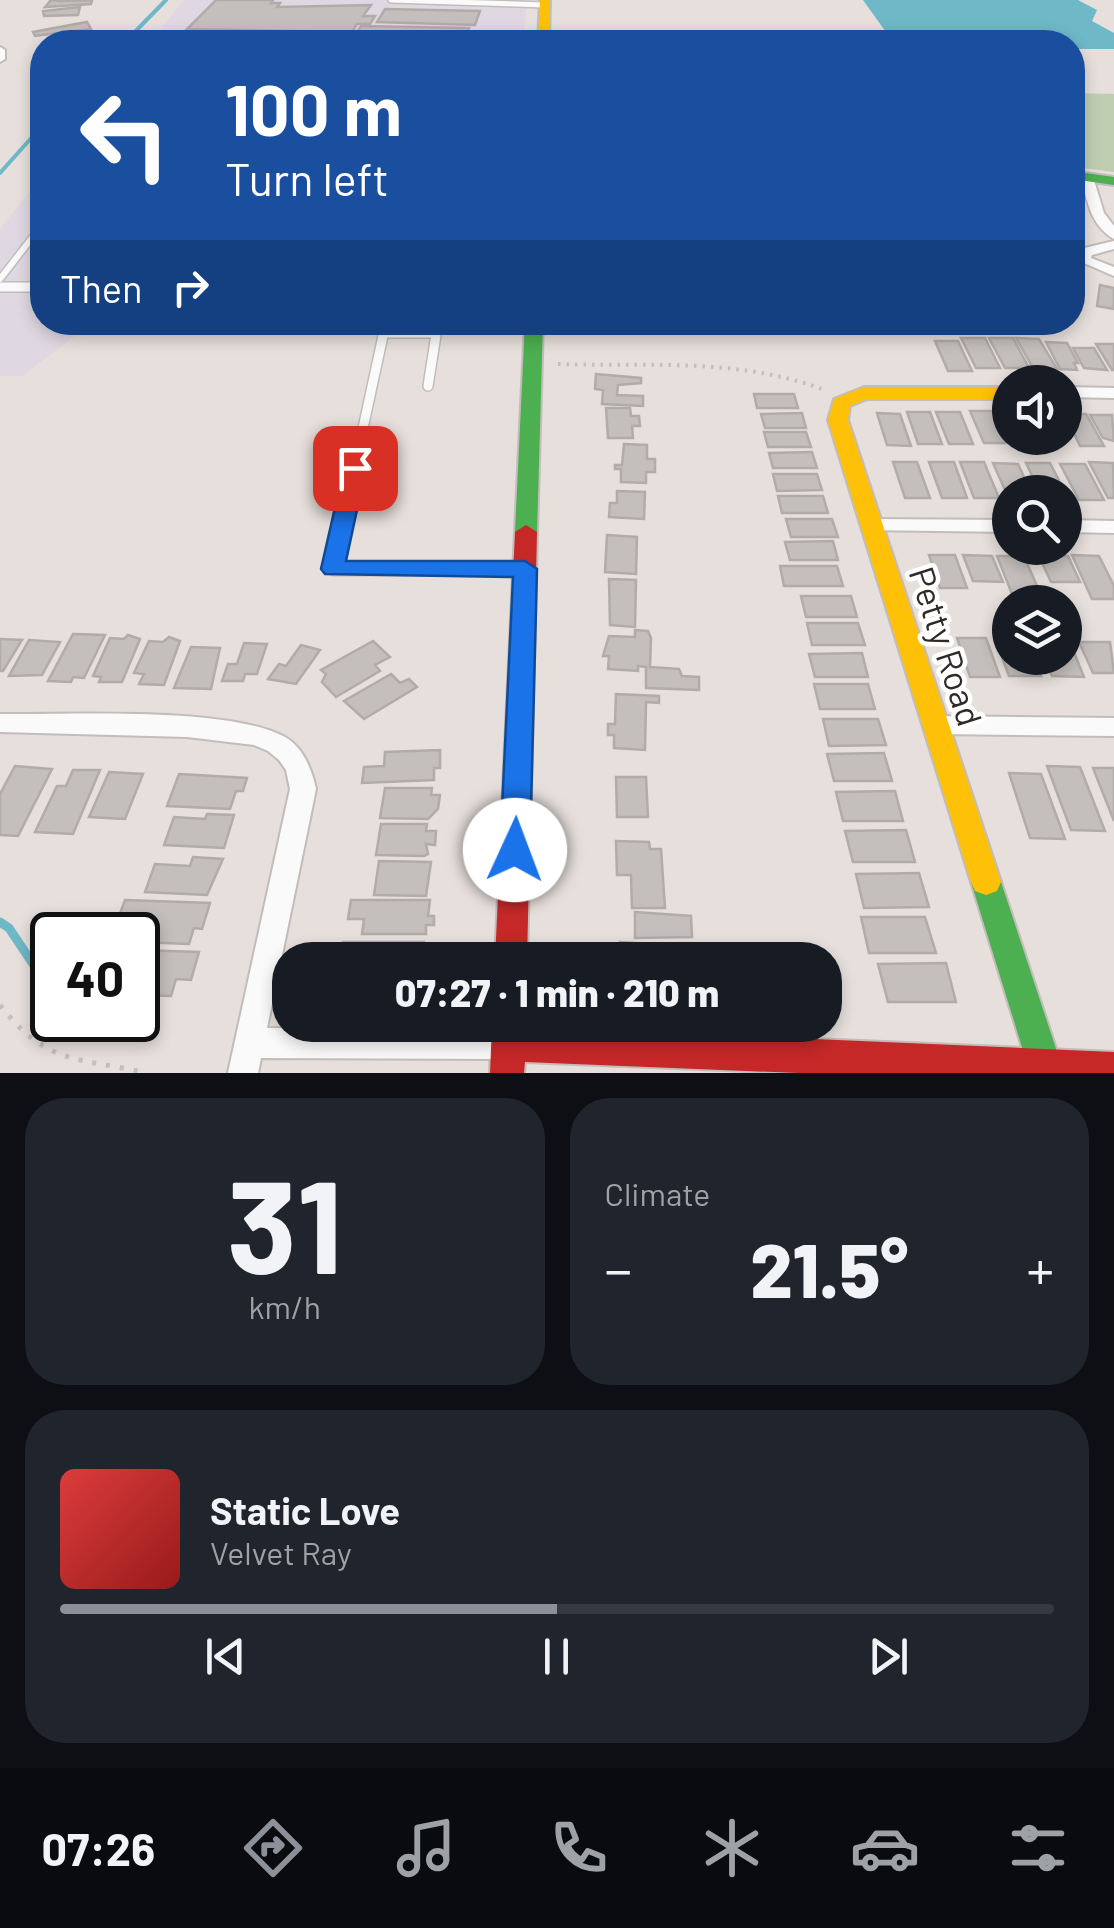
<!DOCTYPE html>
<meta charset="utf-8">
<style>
:root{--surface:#171b24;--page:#20242c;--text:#f1f3f6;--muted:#9ea1a6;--line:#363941;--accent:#8c9099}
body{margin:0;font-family:Barlow,sans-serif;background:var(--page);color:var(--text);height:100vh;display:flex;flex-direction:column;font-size:38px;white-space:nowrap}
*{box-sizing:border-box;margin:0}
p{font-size:32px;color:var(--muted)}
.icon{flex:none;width:55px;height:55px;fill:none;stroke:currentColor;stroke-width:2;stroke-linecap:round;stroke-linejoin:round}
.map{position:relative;height:1073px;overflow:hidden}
.sheet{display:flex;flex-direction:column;gap:25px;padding:25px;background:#0d0f14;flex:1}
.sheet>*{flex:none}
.top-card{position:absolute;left:30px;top:30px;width:1055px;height:305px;border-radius:40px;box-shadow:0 5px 15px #0003;background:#1a4fa0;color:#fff;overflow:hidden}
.buttons{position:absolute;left:992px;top:365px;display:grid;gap:20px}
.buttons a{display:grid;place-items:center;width:90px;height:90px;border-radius:50%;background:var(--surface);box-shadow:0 5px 15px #0003;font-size:50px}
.speed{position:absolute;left:30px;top:912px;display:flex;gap:20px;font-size:50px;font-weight:700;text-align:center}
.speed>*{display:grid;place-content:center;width:130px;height:130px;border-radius:50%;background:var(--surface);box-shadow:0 5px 15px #0003;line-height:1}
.speed .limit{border:5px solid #111;border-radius:15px;background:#fff;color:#111}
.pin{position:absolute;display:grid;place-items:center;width:85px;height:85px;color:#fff;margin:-42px;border-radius:20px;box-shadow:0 5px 15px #0006}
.me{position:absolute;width:110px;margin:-55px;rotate:2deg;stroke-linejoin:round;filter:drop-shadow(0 0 8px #0008)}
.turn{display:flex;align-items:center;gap:35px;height:210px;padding:0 30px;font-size:45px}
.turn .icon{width:130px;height:130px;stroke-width:2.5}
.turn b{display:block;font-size:70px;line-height:85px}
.then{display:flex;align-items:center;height:95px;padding:0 30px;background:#0003;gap:20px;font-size:38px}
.big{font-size:75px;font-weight:800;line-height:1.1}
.sheet .card{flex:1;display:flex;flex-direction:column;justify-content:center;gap:15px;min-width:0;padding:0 35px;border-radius:40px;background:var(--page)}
.sheet .dial{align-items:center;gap:0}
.dial b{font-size:130px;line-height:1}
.song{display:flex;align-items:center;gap:30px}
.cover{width:120px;height:120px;border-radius:15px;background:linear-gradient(135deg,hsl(0 70% 55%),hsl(0 70% 35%))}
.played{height:10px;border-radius:5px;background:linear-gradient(90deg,var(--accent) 50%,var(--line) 50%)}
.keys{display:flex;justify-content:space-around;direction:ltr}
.heat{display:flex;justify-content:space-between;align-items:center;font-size:55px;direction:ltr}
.sheet .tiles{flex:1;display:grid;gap:25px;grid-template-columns:1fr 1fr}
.card:last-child{grid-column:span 2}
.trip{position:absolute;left:272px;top:942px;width:570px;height:100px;border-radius:40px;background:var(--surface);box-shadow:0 5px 15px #0003;font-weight:800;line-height:100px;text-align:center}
.dock{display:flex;height:160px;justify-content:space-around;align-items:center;background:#090b0e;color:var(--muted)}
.dock .icon{width:70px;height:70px}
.dock .current{color:var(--accent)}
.dock b{font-size:45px;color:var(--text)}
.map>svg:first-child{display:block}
.industrial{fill:#dfd8e2}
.green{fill:#bfceb1}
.water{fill:#6eb8c7}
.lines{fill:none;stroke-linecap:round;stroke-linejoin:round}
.stream-far1{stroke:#6eb8c7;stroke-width:4}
.stream{stroke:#6eb8c7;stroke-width:9}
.building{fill:#c4bfbc;stroke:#b1aca9;stroke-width:2.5}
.lane-far3-casing{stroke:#c2bdba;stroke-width:8}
.lane-far2-casing{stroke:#c2bdba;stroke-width:9}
.lane-far1-casing{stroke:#c2bdba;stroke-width:12}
.lane-casing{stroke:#c2bdba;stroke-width:15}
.street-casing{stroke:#c2bdba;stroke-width:4}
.fast-casing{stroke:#c2bdba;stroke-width:4}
.slow-casing{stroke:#c2bdba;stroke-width:4}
.jam-casing{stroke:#c2bdba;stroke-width:4}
.path-far1{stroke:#c2c0bf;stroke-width:4;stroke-dasharray:2.5 6;stroke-linecap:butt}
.path{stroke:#c2c0bf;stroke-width:5;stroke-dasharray:4 10;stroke-linecap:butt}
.lane-far3{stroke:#fbfafa;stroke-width:5}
.lane-far2{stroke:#fbfafa;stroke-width:6}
.lane-far1{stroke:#fbfafa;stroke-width:9}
.lane{stroke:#fbfafa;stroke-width:11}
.street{fill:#fbfafa;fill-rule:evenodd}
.fast{fill:#4caf50;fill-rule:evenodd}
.slow{fill:#ffc107;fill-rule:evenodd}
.jam{fill:#c62828;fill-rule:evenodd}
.route{fill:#1a73e8;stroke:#114b97;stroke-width:2.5}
.labels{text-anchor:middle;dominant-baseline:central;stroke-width:9;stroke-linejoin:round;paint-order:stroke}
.street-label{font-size:35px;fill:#2f2a28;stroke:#fff}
</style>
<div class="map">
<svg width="1114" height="1073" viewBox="0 0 1114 1073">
<rect width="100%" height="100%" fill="#e6dfdb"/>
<g class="industrial">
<polygon points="184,0 527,0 523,42 150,42"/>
<polygon points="42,176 42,322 92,323 22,376 0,376 0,229"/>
</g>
<polygon class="green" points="1073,93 1114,94 1114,172 1073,167"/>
<polygon class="water" points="863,0 1078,0 1097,10 1092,21 1114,33 1114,49 1073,49 1072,42 893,42"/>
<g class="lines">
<g class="stream-far1">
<polyline points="125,42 166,0"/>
<polyline points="0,173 42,126"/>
</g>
<polyline class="stream" points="0,922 9,928 47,985"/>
</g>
<g class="building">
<polygon points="51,0 60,1 92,0 91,4 45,7"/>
<polygon points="216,0 273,0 271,3 280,3 277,7 371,5 363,16 375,16 370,24 357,24 352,32 187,29"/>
<polygon points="80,7 78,15 44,16 43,11"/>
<polygon points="385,9 480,11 475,25 377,22"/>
<polygon points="87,22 91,29 35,36 33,32"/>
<polygon points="361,26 469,28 465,35 356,33"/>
<polygon points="1100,285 1114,288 1114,309 1097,306"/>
<polygon points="961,338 985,338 1000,368 976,368"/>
<polygon points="989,338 1013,338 1029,368 1005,368"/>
<polygon points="1016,338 1039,339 1057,369 1033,368"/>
<polygon points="935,341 958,341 972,371 948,371"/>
<polygon points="1046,342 1067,343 1078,363 1074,363 1077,370 1060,369"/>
<polygon points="1096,344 1114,344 1114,370 1112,370"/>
<polygon points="1073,348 1094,348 1107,370 1084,368"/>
<polygon points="596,374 641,378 641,383 618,385 617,395 643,396 643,406 602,404 603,390 595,389"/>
<polygon points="754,394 794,394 798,408 757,408"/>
<polygon points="606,408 630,408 631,416 639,416 640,426 632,426 633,438 608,438"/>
<polygon points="970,411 993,411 1008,443 984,443"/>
<polygon points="907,412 930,412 942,444 918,444"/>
<polygon points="936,412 960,412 973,444 949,444"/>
<polygon points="802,413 806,428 765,428 761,414"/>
<polygon points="877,413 900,414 911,446 887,445"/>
<polygon points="1065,414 1086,414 1104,446 1080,446"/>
<polygon points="1090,415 1112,415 1114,441 1103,438"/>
<polygon points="764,432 806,432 811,447 768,447"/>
<polygon points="624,444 647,445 647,459 655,459 655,472 646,472 646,483 621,482 621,469 615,469 615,465 622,465"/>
<polygon points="812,452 817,468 773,468 769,453"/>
<polygon points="893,462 917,462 930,498 905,498"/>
<polygon points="929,462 954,462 967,498 942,498"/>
<polygon points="960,462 984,462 999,498 974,498"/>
<polygon points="1089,462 1113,463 1114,498 1108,498"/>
<polygon points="993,463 1018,464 1031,492 1010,492 1009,499"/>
<polygon points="1026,463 1050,463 1065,492 1040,492"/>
<polygon points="1060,464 1085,464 1104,500 1079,500"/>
<polygon points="773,474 817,474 822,490 777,491"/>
<polygon points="617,491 645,492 644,519 609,517 610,503 617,503"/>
<polygon points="778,496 823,496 828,513 782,513"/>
<polygon points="786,519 832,519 838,537 791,537"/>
<polygon points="607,535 637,537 636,574 605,572"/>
<polygon points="833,541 838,560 790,560 785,542"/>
<polygon points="929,555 955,555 967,588 940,588"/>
<polygon points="963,555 992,556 1003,582 973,581"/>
<polygon points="1072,555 1099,556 1114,586 1114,599 1092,599"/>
<polygon points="997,556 1024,556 1043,600 1014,599"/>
<polygon points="1039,556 1068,556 1080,582 1051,582"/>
<polygon points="780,566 837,566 843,586 784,586"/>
<polygon points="609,579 636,580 635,627 610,625"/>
<polygon points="801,596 851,596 857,617 806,617"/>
<polygon points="807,623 858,623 865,645 812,645"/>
<polygon points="635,630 648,631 651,638 650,667 679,669 682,676 699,677 699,690 646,688 646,667 638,666 638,671 608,669 609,656 603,656 609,636 635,637"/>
<polygon points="73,634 105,635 84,678 73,677 71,682 48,681"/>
<polygon points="128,635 140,639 122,682 99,682 101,677 93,676 110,638 124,639"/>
<polygon points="169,637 180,641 164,685 139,684 144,674 134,673 149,641 163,642"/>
<polygon points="957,638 986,638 1000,677 970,677"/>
<polygon points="0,639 22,640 3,671 0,671"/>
<polygon points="29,640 60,642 42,675 9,676"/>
<polygon points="373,641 390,657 375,665 380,671 336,697 322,682 326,674 321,670"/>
<polygon points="1079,642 1110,642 1114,673 1093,673"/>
<polygon points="244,643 267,644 257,674 245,674 243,681 222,681 228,664 237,664"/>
<polygon points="997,644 1010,645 1010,658 1034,658 1041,676 1009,676"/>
<polygon points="301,645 320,650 296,684 268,679 279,664 286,666"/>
<polygon points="1065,645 1071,645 1084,677 1052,676 1044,658 1065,658"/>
<polygon points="191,647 220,648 211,689 174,688"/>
<polygon points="862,653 868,677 815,677 809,654"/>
<polygon points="391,674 400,683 409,679 417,687 364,719 344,701"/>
<polygon points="814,684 868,684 875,709 820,709"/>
<polygon points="616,694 659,696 659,703 646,702 645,750 614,748 614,735 608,735 608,724 615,724"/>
<polygon points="823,719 878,719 886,745 829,746"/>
<polygon points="440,750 440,768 434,768 434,780 362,783 364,767 384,766 385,752"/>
<polygon points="884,753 892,781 834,781 827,754"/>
<polygon points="15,766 52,769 18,836 0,835 0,794"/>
<polygon points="1047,766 1080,767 1105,831 1071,830"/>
<polygon points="1093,768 1114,768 1114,821"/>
<polygon points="73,770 100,770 73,834 35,832 57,786 66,786"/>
<polygon points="109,772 143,774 125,819 89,817"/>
<polygon points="1009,773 1041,774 1065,839 1030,838"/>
<polygon points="179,774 247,778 243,791 236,791 230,809 167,806"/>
<polygon points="616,777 646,777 648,817 617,817"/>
<polygon points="385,788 432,788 431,795 440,795 438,809 428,819 380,818"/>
<polygon points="895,791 903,821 843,821 836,792"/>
<polygon points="207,814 234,815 224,848 164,845 174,817 205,819"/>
<polygon points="381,824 427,824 426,831 436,831 435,845 426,844 428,854 424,856 376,855"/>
<polygon points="906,830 915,862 853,862 845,831"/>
<polygon points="616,841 649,842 650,849 661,849 665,908 632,908 631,875 617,875"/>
<polygon points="193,857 223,859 207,895 145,892 155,864 190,866"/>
<polygon points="379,861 431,862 426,896 374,895"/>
<polygon points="919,873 929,907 864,908 856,874"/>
<polygon points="125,900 210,903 202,929 194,928 189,944 138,942 138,935 112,935"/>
<polygon points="351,900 430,900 428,916 434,916 434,925 426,925 426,934 362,934 364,919 348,919"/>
<polygon points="635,912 691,916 692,937 635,938"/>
<polygon points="861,917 925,917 936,953 869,953"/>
<polygon points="343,942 424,942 422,960 340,960"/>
<polygon points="620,942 679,946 680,960 621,960"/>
<polygon points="138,950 199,952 191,980 176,979 171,996 138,995"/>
<polygon points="946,963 956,1002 888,1002 878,964"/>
</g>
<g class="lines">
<defs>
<g id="lane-far3">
<polyline points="391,0 545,5"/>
<polyline points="272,42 275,38 477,41"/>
<polyline points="477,42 544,41"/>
</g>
<polyline id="lane-far2" points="0,279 42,225"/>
<g id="lane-far1">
<polyline points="0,287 42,287"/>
<polyline points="384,333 436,333"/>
<polyline points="428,386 438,322"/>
<polyline points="350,488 386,322"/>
</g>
<polyline id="lane" points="351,486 333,569 520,569"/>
<g id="street">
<polygon points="0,47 5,50 5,59 0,62"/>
<path d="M1087 173 1093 177 1104 213 1114 226V239C1091 226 1087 201 1081 177Z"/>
<polygon points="1114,241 1114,249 1092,255 1091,258 1114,267 1114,276 1077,260 1080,249"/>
<polygon points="1065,387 1114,388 1114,398 1065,397"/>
<polygon points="872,519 1010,520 1010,532 865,530 862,525"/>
<polygon points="1065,520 1114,521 1114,533 1065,532"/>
<path d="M0 714C70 715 227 706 285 737 303 747 312 770 316 789L267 1028 508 1029 519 1033 523 1044 519 1055 508 1059 261 1058 258 1073H228L290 789 286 770 279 760 268 751 254 745 187 737 0 732Z"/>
<polygon points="936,716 1114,718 1114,736 936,734 928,732 924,725 928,718"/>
</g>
<g id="fast">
<polygon points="1072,171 1114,177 1114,185 1072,179"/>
<polygon points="525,322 543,322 537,532 526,539 515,532"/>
<polygon points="986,869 997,873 1001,882 1064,1073 1030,1073 971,882 975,873"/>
</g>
<g id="slow">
<polygon points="540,0 550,0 549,42 538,42"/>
<polygon points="864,387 1010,387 1010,399 867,399 850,406 848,420 1001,882 997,891 986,895 975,891 971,882 828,420 834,399"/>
</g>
<g id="jam">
<polygon points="526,525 537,532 527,960 495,960 515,532"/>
<polygon points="492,1025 1114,1052 1114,1073 798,1073 525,1062 524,1073 490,1073"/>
</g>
</defs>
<use href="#lane-far3" class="lane-far3-casing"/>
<use href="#lane-far2" class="lane-far2-casing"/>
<use href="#lane-far1" class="lane-far1-casing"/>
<use href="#lane" class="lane-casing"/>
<use href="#street" class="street-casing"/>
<use href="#fast" class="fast-casing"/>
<use href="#slow" class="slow-casing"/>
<use href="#jam" class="jam-casing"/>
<path class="path-far1" d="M558 364C650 367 740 357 827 391"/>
<path class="path" d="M0 1005C47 1066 78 1057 147 1073"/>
<use href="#lane-far3" class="lane-far3"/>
<use href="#lane-far2" class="lane-far2"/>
<use href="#lane-far1" class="lane-far1"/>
<use href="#lane" class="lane"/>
<use href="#street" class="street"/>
<use href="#fast" class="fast"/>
<use href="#slow" class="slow"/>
<use href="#jam" class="jam"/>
</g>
<polygon class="route" points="355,461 366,468 346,561 525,561 537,569 530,850 526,860 515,863 504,860 500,850 513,577 325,574 321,569 344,468"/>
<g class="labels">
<g class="street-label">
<text transform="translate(947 646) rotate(72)">Petty Road</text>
</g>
</g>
</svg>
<div class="buttons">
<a><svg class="icon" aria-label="sound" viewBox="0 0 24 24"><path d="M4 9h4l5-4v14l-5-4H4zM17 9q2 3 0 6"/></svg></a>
<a><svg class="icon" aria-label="search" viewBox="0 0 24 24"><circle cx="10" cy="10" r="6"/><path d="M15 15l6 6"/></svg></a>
<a><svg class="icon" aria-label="layers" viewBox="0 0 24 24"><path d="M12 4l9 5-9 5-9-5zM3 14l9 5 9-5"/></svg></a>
</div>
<div class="speed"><div class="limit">40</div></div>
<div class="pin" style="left:355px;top:468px;background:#d93025"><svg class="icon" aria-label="arrive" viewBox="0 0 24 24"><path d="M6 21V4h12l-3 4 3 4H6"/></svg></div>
<svg class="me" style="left:515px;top:850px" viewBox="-20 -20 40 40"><circle r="19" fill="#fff"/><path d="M0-13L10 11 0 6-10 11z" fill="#1a73e8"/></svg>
<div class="trip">07:27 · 1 min · 210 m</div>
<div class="top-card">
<div class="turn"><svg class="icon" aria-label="left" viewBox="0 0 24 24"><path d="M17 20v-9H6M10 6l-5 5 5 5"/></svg><div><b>100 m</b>Turn left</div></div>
<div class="then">Then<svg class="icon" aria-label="right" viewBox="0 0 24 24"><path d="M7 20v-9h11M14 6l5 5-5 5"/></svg></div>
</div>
</div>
<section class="sheet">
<div class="tiles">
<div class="card dial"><b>31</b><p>km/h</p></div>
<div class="card"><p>Climate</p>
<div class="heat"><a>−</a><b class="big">21.5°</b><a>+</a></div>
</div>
<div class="card">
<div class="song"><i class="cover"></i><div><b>Static Love</b><p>Velvet Ray</p></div></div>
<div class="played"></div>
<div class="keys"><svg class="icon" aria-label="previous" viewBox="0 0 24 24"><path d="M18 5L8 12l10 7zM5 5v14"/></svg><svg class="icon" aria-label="pause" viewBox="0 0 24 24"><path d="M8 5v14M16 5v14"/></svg><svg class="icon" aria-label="next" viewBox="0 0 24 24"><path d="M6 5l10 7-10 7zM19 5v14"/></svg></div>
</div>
</div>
</section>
<nav class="dock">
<b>07:26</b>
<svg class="icon current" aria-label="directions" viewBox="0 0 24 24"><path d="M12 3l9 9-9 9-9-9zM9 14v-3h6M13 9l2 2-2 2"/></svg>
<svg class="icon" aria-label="music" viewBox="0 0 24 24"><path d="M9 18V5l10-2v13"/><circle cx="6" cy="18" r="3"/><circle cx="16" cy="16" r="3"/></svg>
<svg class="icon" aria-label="phone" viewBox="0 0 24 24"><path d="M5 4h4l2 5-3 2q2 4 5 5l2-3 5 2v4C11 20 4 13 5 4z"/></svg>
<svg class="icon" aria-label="climate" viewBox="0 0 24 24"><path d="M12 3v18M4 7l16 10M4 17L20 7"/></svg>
<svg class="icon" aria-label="car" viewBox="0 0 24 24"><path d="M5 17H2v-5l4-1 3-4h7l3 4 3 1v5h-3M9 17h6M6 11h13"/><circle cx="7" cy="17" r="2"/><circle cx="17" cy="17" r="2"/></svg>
<svg class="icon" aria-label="filters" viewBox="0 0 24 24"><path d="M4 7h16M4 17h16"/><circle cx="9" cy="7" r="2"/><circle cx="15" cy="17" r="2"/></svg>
</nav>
